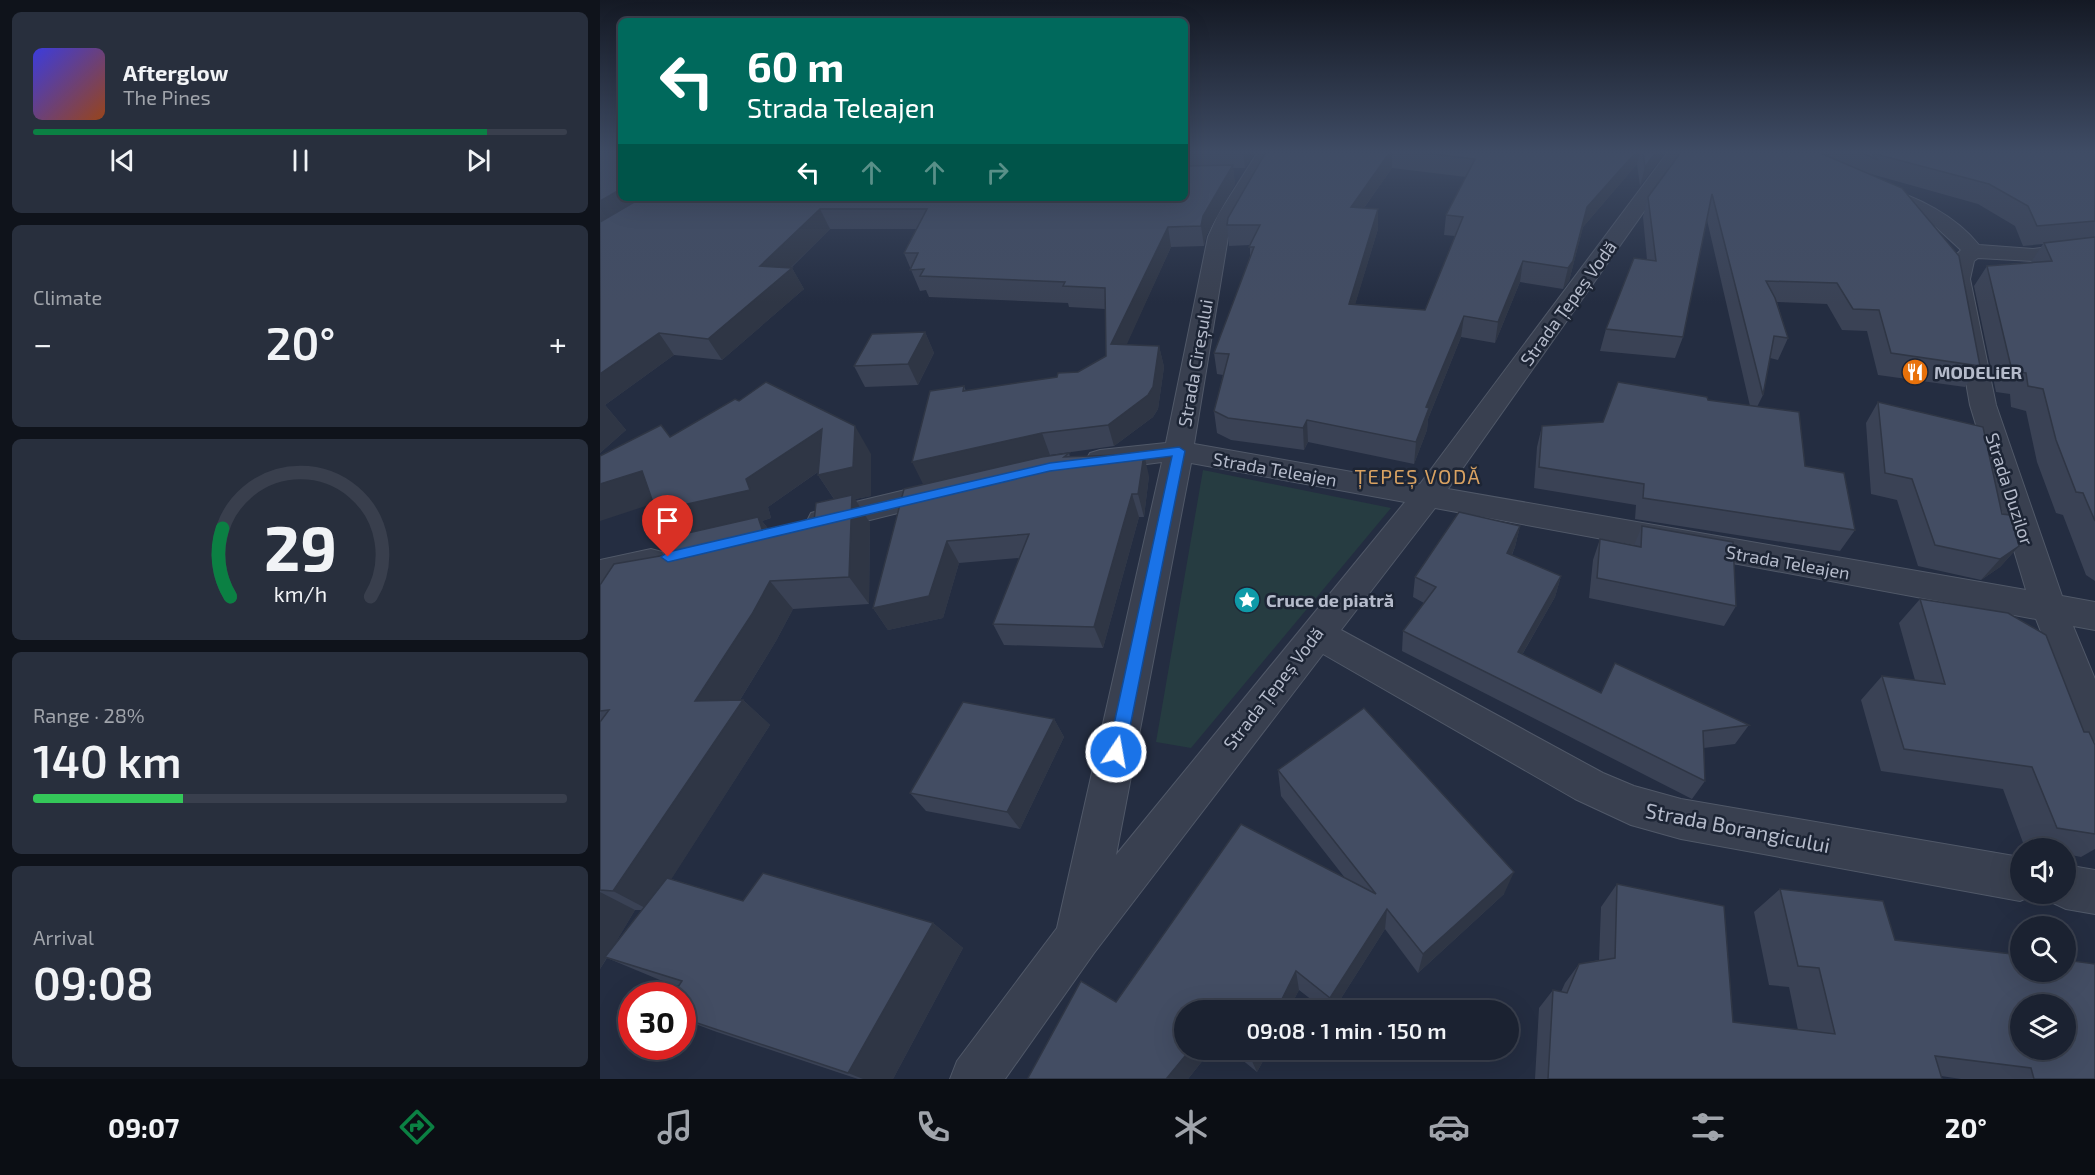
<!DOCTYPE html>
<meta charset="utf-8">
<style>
:root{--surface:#1b2231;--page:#282f3d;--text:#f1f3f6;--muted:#a0a4ab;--line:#393f4d;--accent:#0b8043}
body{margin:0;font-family:"Exo 2",sans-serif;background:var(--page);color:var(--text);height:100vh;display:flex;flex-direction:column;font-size:22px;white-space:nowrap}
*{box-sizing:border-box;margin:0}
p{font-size:20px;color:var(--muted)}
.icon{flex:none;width:33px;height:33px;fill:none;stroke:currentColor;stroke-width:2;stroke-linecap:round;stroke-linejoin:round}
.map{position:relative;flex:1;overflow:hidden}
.drawer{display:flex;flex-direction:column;gap:12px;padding:12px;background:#0f131b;width:600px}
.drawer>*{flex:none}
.hud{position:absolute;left:18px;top:18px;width:570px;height:183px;border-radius:9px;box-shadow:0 6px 24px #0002,0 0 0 2px var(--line);background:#00695c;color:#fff;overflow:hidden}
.tools{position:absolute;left:1410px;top:838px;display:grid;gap:12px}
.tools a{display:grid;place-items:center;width:66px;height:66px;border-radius:50%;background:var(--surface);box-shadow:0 6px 24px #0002,0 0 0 2px var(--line);font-size:30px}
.speed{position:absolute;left:18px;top:982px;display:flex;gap:12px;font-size:30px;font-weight:700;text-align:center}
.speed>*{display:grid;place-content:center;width:78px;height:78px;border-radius:50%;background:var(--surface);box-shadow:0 6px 24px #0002,0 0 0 2px var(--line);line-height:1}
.speed .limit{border:9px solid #d22;background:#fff;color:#111}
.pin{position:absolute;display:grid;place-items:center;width:51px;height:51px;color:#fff;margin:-62px -26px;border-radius:50% 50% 50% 0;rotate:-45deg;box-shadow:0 0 6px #0007}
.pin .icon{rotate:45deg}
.me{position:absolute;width:66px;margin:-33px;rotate:12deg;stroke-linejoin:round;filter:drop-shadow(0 0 4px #0008)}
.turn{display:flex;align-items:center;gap:21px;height:126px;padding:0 30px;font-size:27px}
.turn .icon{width:78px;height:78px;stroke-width:2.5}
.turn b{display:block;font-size:42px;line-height:51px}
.lanes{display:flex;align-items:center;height:57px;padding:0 30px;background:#0003;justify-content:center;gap:30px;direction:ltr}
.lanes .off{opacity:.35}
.big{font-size:45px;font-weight:600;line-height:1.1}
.drawer .widget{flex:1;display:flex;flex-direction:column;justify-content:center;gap:9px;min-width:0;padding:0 21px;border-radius:9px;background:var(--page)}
.drawer .dial{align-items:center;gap:0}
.dial svg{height:156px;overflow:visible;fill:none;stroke:var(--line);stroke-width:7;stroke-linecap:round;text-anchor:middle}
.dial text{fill:var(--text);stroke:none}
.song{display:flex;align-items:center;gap:18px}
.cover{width:72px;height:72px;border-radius:9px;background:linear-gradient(135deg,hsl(240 70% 55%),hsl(20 70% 35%))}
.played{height:6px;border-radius:3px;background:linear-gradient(90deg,var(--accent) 85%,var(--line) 85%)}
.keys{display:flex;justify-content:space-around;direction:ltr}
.heat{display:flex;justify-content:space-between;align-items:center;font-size:33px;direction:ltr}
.charge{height:9px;border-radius:4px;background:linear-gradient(90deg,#34c759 28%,var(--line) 0)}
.trip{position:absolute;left:574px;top:1000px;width:345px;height:60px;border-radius:30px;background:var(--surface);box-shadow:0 6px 24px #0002,0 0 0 2px var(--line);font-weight:600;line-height:60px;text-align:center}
.tabs{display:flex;height:96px;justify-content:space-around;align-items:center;background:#0b0e14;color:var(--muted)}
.tabs .icon{width:42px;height:42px}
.tabs .current{color:var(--accent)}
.tabs b{font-size:27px;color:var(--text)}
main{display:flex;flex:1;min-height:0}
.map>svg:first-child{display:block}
.green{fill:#263c41}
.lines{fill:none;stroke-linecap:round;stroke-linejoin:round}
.street-casing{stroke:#505868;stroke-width:2}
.street{fill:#394050;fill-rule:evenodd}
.wall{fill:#3a4255;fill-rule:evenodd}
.shaded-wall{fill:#2f3645}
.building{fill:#434d63;stroke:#2f3645;stroke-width:1.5;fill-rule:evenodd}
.route{fill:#1a73e8;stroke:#114b97;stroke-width:1.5}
.labels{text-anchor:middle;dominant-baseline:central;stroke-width:5;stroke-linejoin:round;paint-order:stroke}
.street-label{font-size:18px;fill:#b5bbcb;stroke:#1d2535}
.poi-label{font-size:18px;font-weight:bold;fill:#b5bbcb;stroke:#1d2535;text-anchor:start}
.neighbourhood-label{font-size:20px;letter-spacing:1.5px;fill:#d9a262;stroke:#1d2535}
.near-street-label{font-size:21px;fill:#b5bbcb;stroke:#1d2535}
</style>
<main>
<section class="drawer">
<div class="widget">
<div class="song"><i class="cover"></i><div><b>Afterglow</b><p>The Pines</p></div></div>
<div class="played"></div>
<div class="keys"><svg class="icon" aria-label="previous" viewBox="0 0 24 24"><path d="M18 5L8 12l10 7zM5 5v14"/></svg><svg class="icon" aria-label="pause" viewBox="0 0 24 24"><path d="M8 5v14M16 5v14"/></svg><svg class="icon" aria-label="next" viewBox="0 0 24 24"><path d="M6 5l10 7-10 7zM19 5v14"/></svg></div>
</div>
<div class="widget"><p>Climate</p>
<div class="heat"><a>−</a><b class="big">20°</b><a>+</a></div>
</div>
<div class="widget dial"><svg viewBox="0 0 100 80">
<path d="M14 69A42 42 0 1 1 86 69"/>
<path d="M14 69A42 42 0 0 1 10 34" stroke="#0b8043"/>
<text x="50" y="56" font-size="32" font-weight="700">29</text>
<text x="50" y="72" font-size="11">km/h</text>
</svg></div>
<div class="widget"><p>Range · 28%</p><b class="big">140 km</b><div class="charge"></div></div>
<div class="widget"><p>Arrival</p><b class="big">09:08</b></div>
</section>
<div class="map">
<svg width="1495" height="1079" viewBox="0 0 1495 1079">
<rect width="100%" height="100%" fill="#242d41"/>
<polygon class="green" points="603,470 791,508 591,748 556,742"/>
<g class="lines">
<defs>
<g id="street">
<path d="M658 152H676L638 215 628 237 594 444 820 484 1068 152H1086L848 489 1426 590 1370 405 1348 279 1353 258 1361 250 1336 227 1274 197 1271 193 1281 187C1317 196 1356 216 1379 245L1433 249 1495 241V253L1433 261 1378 258 1374 261 1370 279 1396 405 1462 596 1495 602V630L1473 626 1495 679V742L1482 737 1436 619 835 508 741 630 1003 773 1034 786 1081 799 1420 857V894H1435L1420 901 1081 839 1031 825 975 799 723 654 494 953 405 1079H350L357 1061 457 928 562 462 500 470 490 467 486 460 490 453 500 450 566 443 608 237 618 215ZM591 463 805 502 516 855Z"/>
<polygon points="343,481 354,485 358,492 354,499 222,532 211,529 207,521 211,513 222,510"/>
<polygon points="51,549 62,552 67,561 62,570 0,586 0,560"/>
<polygon points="1466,865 1495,870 1495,914 1466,909 1451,902 1447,894 1466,894"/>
</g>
</defs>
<use href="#street" class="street-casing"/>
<use href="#street" class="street"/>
</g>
<g class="wall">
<polygon points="0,152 21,198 585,198 585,152 655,152 645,168 633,168 635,184 606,236 604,246 571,247 526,345 559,346 564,367 558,409 553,417 514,446 450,455 323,484 364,386 366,391 457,377 478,372 506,356 505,309 469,307 468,303 329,297 326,290 320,291 304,253 317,229 230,229 191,268 192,268 204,289 122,360 74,355 5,405 26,430 0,453"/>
<path d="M666 152H1065L1040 186 1037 164 983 227 969 281 963 289 920 282 895 343 861 337 828 419 827 430 814 464 708 442 704 450 631 440 617 433 614 411 623 375 617 374 614 353 650 257V245L629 246 627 225ZM792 168 866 177 846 215 844 235 855 236 825 310 755 304 778 229V209L764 208Z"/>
<polygon points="1081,152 1495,152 1495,581 1486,575 1463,515 1456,513 1437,462 1426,411 1411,407 1410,394 1396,392 1374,286 1387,266 1431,262 1443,244 1423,246 1415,226 1378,204 1271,174 1380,366 1365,387 1278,375 1267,331 1242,330 1227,304 1177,302 1188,338 1178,360 1170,358 1163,395 1157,407 1205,466 1255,530 1240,551 1035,519 1036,505 934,488 937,447 942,426 1003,422 1108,400 1150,406 1107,220 1083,337 1075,358 1000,351 1006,329 1047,260 1043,217 1048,197"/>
<polygon points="325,332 334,353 318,385 265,387 254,366"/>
<polygon points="1278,402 1402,514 1419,546 1400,567 1381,580 1318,566 1297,500 1271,494 1266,423"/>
<path d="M61 425 70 437 271 454V496L255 499 270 523 269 604 193 609 176 641 140 700H143L170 725 71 879 143 901 333 923 363 948 293 1079H258L114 1031 82 1019V996L79 986 60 980 7 958 0 969V585L72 554 78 535 56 511ZM218 472V475L234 499 214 521 170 531 162 521 171 518 168 507ZM35 910H42L14 945Z"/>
<polygon points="469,453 470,457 549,476 544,517 539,517 503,648 404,645 393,624 419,558 359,563 343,618 288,630 273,608 304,489"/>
<polygon points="920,526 915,547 912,555 961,576 955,597 922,655 1001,693 1149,725 1135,744 1104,748 1105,781 1092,799 802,651 803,631 824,603 813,597 815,577"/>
<polygon points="1042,526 1136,606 1124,626 989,598 993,560 1000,539 1034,545"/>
<polygon points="1320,599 1484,732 1495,745 1495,849 1481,857 1466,854 1466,849 1432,849 1425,848 1403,789 1281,771 1261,700 1282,676 1315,680 1299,623"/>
<polygon points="454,719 464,737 420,829 326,811 310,793"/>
<polygon points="678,770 904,894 818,973 785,929 733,1011 726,1011 699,990 688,1011 585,1011 585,1050 611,1050 588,1079 516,1002 745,878 681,796"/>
<polygon points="1017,884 1133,1022 1198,1030 1189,987 1169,985 1154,912 1180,889 1295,940 1495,1079 1361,1079 1341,1076 1342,1079 935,1079 939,1008 953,990 961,992 965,983 979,964 999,960 1001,907"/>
<polygon points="630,1050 669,1050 657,1072"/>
</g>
<g class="shaded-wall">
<polygon points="643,152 655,152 645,168"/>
<polygon points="790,152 792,152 792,168 751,226 751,207"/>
<polygon points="1036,152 1040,152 1037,164 983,227 969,281 963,289 968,268 987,207"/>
<polygon points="1056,152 1065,152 1040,186 1045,167"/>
<polygon points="633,165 635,184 606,236 604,246 601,226 603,216"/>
<polygon points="21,189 21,198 52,198 0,228 0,201"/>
<polygon points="220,209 230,229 181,277 192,268 204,289 122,360 108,339 160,266"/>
<polygon points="778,209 778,229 749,325 749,304"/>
<polygon points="568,227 571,247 517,366 511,344"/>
<polygon points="923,261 920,282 895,343 898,322"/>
<polygon points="864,316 861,337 828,419 827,430 814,464 816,442 826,407"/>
<polygon points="325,332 334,353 318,385 308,364"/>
<polygon points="59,333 74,355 5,405 26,430 0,453 0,374"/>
<polygon points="559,346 564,367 558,409 553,417 514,446 508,425"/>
<polygon points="707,420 708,442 704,450 703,428"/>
<polygon points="255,426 271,454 271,496 255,499 270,523 269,604 249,577 237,503 218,475"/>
<polygon points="222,429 239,457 168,507 171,518 162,521 180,545 82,539 56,511 146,479"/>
<polygon points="442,433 450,455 323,484 312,462"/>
<polygon points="544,454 549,476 544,517 538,494"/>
<polygon points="42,471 67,499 0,521 0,484"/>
<polygon points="532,494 539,517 503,648 494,627"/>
<polygon points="920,526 915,547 903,573 907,553"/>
<polygon points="347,541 359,563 343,618 288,630 273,608"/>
<polygon points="1419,546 1400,567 1381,580 1400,559"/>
<polygon points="961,576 955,597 912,672 918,652"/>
<polygon points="170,581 193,609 176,641 124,726 95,701"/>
<polygon points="143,700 170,725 51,911 13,891"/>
<polygon points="454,719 464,737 420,829 407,812"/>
<polygon points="914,872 904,894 818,973 823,954"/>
<polygon points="0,892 35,910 0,969"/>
<polygon points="787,909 785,929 733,1011 731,1011 730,998"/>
<polygon points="333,923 363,948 293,1079 263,1079 248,1073"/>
<polygon points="696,971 699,990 688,1011 676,1011"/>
<polygon points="590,1050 611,1050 588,1079 568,1079 567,1078"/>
<polygon points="656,1050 669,1050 657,1072 651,1059"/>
</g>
<g class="building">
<polygon points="0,152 21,152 21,189 0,201"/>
<polygon points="666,152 790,152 751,207 778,209 749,304 825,310 863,217 846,215 875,159 817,152 1036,152 987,207 973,261 968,268 923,261 898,322 864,316 826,407 829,408 816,442 707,420 703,428 628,418 614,411 629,354 614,353 654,247 649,247 660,225 627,225 628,218"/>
<polygon points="1043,152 1056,152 1045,167"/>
<polygon points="1081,152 1218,152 1302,188 1359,256 1380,366 1291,353 1279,310 1253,309 1237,283 1166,281 1175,298 1188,338 1174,336 1163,395 1112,194 1083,337 1006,329 1034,258 1056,261 1048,197"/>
<polygon points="1260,152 1495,152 1495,221 1437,226 1428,206 1389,184 1272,153 1278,160"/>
<polygon points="633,165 603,216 601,226 568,227 511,344 559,346 553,387 548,395 508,425 442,433 312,462 330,391 364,386 363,391 457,377 458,373 478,372 506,356 505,288 463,286 465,282 320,276 324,269 310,270 318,253 304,253 327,209 220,209 160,266 192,268 108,339 59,333 0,374 0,222 41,198 585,198 585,166"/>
<polygon points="1495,237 1495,521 1483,493 1476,492 1456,440 1443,389 1428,386 1426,373 1412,371 1387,266 1452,261 1444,243"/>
<polygon points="325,332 308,364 254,366 272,334"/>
<polygon points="166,382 255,426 253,467 218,475 222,429 146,479 150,490 56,511 42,471 0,484 0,456 61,425 70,437 135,399 139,401"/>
<polygon points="1018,382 1107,397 1108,400 1199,412 1205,466 1244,473 1255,530 1043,498 1044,484 939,467 942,426 1003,422"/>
<polygon points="1278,402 1383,427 1402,514 1410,515 1419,546 1400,559 1335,545 1312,479 1285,473"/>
<polygon points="469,453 464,457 544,454 538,494 532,494 494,627 393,624 429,534 347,541 329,596 273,608 304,489 442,457"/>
<polygon points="252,495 249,577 170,581 152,614 95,701 143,700 13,891 0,890 0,722 9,710 0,711 0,585 14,564 72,554 66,538 158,517 163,532 214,521 216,503"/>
<polygon points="859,512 920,526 907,553 961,576 918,652 1001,693 1015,663 1149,725 1103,731 1105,781 803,631 836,587 815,577"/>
<polygon points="1042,526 1133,542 1136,606 997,578 1000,539 1041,547"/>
<polygon points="1320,599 1408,613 1446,635 1484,732 1489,732 1495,745 1495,834 1457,828 1432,767 1304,749 1282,676 1345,684"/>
<polygon points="363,702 454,719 407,812 310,793"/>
<polygon points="764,708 914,872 823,954 787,909 730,998 696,971 676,1011 585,1011 585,1050 590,1050 567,1078 569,1079 430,1079 428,1078 481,981 516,1002 641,824 776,894 678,770"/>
<polygon points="163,873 333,923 248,1073 82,1018 82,996 72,996 82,981 5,957 67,878 143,901"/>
<path d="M1017 884 1124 906 1133 1022 1235 1034 1219 968 1198 966 1180 889 1283 901 1295 940 1420 955V972H1466V960L1495 964V1079H1434L1431 1068 1335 1056 1342 1079H948L953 990 967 993 979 964 1015 958ZM1420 1005H1466V1050H1420Z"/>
<polygon points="640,1050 656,1050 651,1059"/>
</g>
<linearGradient id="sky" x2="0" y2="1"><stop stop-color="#141924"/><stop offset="0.5" stop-color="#3f4c65"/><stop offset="1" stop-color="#3f4c65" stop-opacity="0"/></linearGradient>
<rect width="1495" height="303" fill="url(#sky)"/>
<polygon class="route" points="579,447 585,451 525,752 522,757 516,760 510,757 508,752 572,456 450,471 68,562 61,557 68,552 450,463"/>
<defs>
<symbol id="restaurant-disc" viewBox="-11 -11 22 22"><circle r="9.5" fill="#e8710a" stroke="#1d2535"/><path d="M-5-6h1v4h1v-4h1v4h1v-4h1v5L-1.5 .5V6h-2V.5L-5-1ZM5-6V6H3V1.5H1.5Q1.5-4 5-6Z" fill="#fff"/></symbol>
<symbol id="sight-disc" viewBox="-11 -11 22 22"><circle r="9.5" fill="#0f9aa8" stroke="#1d2535"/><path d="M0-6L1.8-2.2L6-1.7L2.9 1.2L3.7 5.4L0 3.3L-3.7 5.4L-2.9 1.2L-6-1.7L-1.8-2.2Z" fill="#fff"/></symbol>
</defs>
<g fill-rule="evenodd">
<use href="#restaurant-disc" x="1300" y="357" width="30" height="30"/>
<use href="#sight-disc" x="632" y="585" width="30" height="30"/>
</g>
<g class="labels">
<g class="street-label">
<text transform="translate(968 303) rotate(-54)">Strada Țepeș Vodă</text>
<text transform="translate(595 363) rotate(-80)">Strada Cireșului</text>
<text transform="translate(675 469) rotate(10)">Strada Teleajen</text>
<text transform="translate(1410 489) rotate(72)">Strada Duzilor</text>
<text transform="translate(1188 562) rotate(10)">Strada Teleajen</text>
<text transform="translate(673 688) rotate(-52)">Strada Țepeș Vodă</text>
</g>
<g class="poi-label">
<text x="1334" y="372">MODELiER</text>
<text x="666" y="600">Cruce de piatră</text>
</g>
<g class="neighbourhood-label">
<text x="818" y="476">ȚEPEȘ VODĂ</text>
</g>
<g class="near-street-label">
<text transform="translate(1138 827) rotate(11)">Strada Borangicului</text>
</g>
</g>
</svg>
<div class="tools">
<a><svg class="icon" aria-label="sound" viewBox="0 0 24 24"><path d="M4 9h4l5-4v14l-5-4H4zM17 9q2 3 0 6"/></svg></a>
<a><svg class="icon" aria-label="search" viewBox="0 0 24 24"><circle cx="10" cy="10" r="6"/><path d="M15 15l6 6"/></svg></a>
<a><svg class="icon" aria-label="layers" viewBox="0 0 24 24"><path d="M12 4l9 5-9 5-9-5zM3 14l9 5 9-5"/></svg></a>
</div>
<div class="speed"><div class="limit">30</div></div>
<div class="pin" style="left:68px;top:557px;background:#d93025"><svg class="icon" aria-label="arrive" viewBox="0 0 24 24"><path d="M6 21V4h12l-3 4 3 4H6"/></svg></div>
<svg class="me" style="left:516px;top:752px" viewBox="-20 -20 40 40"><circle r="17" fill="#1a73e8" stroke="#fff" stroke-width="3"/><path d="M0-11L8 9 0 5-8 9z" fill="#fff"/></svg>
<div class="trip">09:08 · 1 min · 150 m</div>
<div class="hud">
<div class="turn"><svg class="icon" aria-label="left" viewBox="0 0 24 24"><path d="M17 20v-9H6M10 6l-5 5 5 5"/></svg><div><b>60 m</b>Strada Teleajen</div></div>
<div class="lanes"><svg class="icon" aria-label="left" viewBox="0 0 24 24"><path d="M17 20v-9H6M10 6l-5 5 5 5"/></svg><svg class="icon off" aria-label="ahead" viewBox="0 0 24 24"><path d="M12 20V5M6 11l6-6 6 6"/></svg><svg class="icon off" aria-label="ahead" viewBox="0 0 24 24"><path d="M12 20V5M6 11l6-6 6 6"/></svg><svg class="icon off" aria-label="right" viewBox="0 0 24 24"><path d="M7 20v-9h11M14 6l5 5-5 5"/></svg></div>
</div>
</div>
</main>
<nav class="tabs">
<b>09:07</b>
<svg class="icon current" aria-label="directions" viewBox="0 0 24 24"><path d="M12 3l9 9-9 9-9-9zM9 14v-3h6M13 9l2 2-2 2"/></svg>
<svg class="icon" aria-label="music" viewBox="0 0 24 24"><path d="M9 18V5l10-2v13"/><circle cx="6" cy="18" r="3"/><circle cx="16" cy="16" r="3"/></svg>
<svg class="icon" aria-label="phone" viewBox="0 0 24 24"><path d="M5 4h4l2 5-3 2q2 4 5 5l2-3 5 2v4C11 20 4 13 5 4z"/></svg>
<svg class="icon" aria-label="climate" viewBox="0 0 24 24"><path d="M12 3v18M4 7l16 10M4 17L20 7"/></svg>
<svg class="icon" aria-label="car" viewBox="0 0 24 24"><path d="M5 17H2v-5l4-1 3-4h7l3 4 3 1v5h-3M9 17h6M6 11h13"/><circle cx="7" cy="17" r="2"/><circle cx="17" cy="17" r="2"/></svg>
<svg class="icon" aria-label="filters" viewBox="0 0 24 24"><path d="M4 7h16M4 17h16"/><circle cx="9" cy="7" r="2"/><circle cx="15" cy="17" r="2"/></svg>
<b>20°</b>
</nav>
